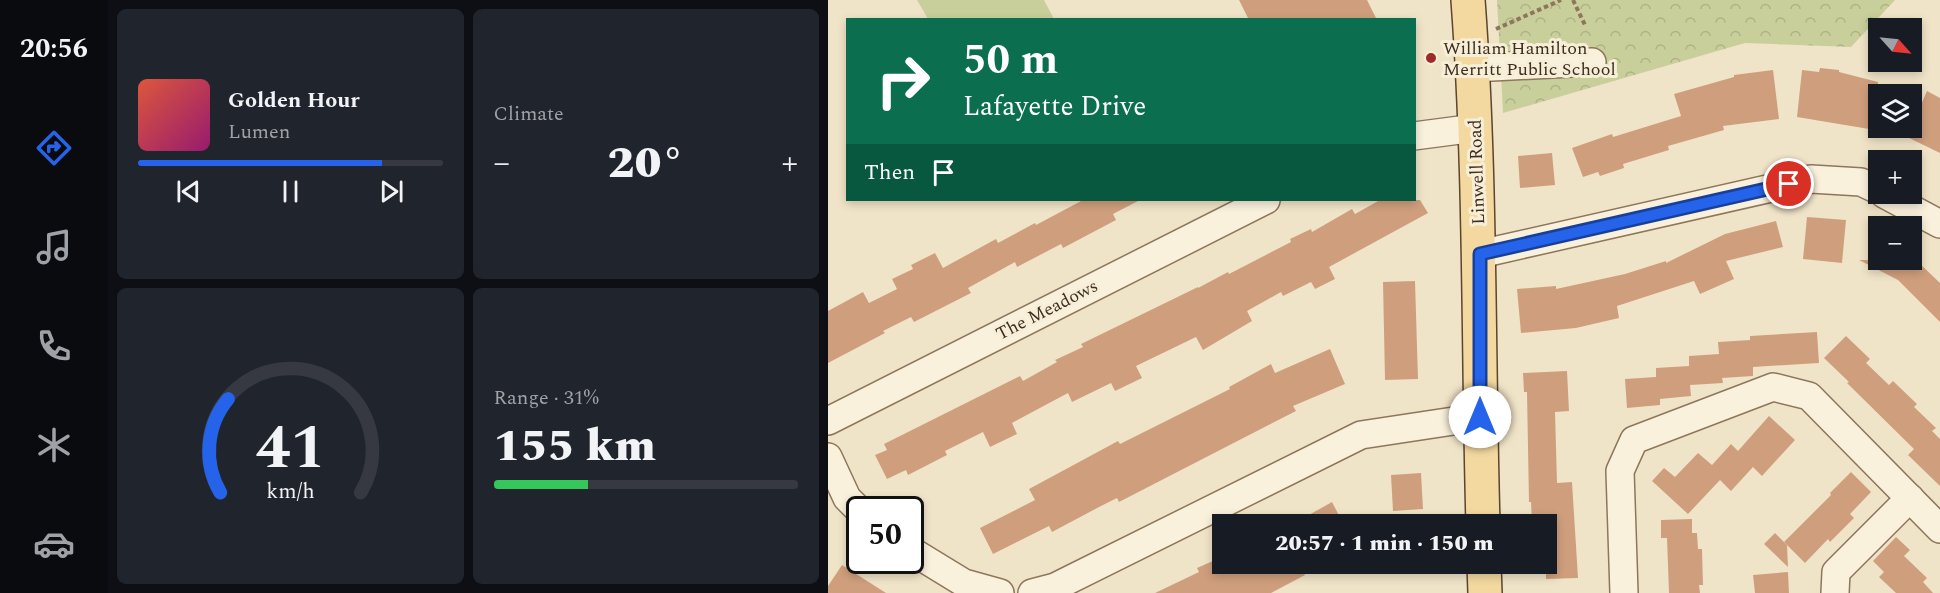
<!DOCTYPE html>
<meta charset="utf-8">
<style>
:root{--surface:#171b24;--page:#20242c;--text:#f1f3f6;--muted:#9ea1a6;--line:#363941;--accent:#2563eb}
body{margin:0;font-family:Spectral,serif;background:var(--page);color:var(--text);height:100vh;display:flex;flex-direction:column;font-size:22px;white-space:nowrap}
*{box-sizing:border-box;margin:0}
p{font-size:20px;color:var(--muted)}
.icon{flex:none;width:33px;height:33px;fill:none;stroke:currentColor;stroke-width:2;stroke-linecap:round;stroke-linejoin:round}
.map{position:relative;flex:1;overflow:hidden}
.details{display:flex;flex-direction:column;gap:9px;padding:9px;background:#0d0f14;width:720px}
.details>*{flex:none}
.hud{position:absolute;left:18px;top:18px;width:570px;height:183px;border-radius:0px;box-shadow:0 3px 9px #0003;background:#0b6e4f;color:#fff;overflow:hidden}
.needle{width:39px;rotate:117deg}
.fabs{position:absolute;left:1040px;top:18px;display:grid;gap:12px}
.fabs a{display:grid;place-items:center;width:54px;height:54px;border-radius:0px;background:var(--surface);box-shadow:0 3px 9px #0003;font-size:30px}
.speed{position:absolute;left:18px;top:496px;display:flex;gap:12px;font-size:30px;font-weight:700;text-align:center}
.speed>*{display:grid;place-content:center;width:78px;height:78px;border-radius:50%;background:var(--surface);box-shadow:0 3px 9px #0003;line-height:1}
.speed .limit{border:3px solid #111;border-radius:9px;background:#fff;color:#111}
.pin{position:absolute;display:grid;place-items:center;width:51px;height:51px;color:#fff;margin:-26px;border:3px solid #fff;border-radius:50%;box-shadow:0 2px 6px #0007}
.me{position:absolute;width:66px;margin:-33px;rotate:0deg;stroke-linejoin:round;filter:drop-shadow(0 0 4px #0008)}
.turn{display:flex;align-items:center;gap:21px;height:126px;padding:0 18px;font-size:27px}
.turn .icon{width:78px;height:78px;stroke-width:2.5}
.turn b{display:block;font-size:42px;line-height:51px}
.then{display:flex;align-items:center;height:57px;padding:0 18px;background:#0003;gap:12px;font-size:22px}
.big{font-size:45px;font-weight:800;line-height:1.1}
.details .widget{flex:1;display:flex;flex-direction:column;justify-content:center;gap:9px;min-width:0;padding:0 21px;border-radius:9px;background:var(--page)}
.details .dial{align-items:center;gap:0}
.dial svg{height:156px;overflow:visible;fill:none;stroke:var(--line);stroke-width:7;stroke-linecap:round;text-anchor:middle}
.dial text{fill:var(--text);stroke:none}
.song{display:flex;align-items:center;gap:18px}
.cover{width:72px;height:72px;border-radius:9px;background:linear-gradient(135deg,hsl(10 70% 55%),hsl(320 70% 35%))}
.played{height:6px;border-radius:3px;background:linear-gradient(90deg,var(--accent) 80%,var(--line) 80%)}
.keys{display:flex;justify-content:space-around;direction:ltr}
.heat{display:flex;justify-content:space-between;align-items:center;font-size:33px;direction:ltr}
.charge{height:9px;border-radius:4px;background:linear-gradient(90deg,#34c759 31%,var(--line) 0)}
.details .tiles{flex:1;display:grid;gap:9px;grid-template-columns:repeat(2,1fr)}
.trip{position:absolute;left:384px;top:514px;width:345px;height:60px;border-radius:0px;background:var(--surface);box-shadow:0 3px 9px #0003;font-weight:800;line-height:60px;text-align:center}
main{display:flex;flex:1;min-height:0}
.menu{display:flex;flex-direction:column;width:108px;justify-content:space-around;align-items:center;background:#090b0e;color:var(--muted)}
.menu .icon{width:42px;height:42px}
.menu .current{color:var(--accent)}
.menu b{font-size:27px;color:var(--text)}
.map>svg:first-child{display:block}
.forest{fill:url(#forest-crowns)}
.pitch{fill:#c9cf9b}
.building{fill:#cf9f7d}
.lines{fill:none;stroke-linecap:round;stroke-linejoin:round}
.minor-casing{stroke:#8d765c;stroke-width:30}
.major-casing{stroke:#5b4430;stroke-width:36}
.path{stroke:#8d765c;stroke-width:4;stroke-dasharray:4.5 3;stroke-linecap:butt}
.minor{stroke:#faf1dc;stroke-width:27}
.major{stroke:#f3d9a0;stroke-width:33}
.route-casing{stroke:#184099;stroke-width:15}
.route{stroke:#2563eb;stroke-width:10}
.poi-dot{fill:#9e2a2b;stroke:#f7eed8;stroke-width:2}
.labels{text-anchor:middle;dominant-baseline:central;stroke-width:6;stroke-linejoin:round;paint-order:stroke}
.poi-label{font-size:18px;fill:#3d2e20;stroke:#f7eed8;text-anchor:start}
.street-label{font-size:18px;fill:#3d2e20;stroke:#f7eed8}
</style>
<main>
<nav class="menu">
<b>20:56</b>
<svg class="icon current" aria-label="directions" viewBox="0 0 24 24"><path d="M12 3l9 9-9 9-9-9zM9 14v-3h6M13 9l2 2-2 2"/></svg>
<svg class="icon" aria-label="music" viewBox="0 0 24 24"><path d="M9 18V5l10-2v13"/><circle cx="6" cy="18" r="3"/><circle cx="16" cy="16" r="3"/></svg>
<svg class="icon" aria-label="phone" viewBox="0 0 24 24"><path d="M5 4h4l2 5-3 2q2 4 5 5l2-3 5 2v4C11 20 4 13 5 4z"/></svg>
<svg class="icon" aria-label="climate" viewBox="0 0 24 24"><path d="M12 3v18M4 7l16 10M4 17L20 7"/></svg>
<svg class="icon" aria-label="car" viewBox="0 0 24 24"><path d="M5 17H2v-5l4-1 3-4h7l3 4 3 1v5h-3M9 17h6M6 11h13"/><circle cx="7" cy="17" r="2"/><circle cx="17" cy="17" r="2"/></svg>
</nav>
<section class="details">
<div class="tiles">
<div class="widget">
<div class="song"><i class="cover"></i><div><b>Golden Hour</b><p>Lumen</p></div></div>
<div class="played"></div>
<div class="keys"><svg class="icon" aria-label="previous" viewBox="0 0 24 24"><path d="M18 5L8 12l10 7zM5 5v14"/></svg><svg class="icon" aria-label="pause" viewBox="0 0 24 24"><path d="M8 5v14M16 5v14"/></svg><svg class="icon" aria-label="next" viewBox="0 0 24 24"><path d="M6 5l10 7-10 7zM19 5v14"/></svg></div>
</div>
<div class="widget"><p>Climate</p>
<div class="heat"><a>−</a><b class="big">20°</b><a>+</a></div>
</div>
<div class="widget dial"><svg viewBox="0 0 100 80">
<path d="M14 69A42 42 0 1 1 86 69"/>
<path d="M14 69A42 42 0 0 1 18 21" stroke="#2563eb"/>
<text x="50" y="56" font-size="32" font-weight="700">41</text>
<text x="50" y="72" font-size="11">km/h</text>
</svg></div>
<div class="widget"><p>Range · 31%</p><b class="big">155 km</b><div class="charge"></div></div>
</div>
</section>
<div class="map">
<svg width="1112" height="593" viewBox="0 0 1112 593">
<defs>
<pattern id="forest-crowns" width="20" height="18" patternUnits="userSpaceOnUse" patternTransform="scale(1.5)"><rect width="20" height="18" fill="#c9cf9b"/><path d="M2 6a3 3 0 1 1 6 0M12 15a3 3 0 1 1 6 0" fill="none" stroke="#aeb285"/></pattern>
</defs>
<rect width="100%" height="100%" fill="#f0e4c8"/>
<polygon class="forest" points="669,0 1067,0 1023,47 917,43 675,113"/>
<polygon class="pitch" points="89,0 216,0 226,19 100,19"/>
<g class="building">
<polygon points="411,0 539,0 549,20 421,20"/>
<polygon points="992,68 1011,70 1011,72 1050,82 1050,128 1042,126 1041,129 969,117 974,70 991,72"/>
<polygon points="945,70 951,119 895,126 896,130 840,146 841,150 795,164 796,168 772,176 770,172 755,177 744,148 784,134 785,137 853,116 846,94 906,77 906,75"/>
<polygon points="1099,91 1112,98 1112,153 1077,136 1083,128"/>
<polygon points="724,153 727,185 692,188 690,156"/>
<polygon points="255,200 312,200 285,214 288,220 235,248 233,244 189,267 187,262 140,288 143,293 86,322 83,317 55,331 57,333 0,363 0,311 35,292 41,303 69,289 64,279 85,269 83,265 107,253 115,268 168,239 170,243 207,223 208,225"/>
<polygon points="552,200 592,200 600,213 501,267 507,279 487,289 483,282 455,296 453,292 419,311 424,321 375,350 368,337 308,366 314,378 287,391 283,383 244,402 240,393 184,423 189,434 162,447 155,432 117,451 119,455 80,475 78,470 59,479 47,455 59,450 56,444 192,376 195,381 229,362 227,360 255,347 253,344 370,287 370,288 400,272 401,274 463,242 462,239 483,229 484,232 524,209 527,214"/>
<polygon points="979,217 1018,220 1014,263 975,259"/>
<polygon points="948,221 955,247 898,261 906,279 872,294 866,281 789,306 791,318 748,328 693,333 689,289 728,286 728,289 797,274 838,261 838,263 897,234"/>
<polygon points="1031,260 1088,260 1112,283 1112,322 1070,280"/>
<polygon points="587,281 590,379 557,380 555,282"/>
<polygon points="989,332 991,363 925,367 925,376 894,378 895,383 862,385 863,396 832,399 832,405 799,408 797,379 828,377 828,368 861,366 861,356 891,354 890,342 922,340 922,336"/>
<polygon points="1018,336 1042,359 1038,363 1061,385 1065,381 1089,404 1086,407 1108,428 1104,431 1112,439 1112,486 1080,455 1086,449 1019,383 1021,382 996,358"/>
<polygon points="502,349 517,384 465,406 468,411 291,502 289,498 273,506 224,532 221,526 165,554 152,528 207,500 201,489 290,441 292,444 402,389 401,387 443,364 447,373"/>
<polygon points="739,371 741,411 727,412 729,483 744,482 750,578 718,579 718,523 704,523 703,502 701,502 699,392 696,392 695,373"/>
<polygon points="941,416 967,440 934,476 925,467 903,491 892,480 860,514 824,481 836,468 847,477 870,453 884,465 903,444 910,451"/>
<polygon points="1023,472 1043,492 1022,514 1026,518 1002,542 1000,539 977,563 956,542 1003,495 1002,493"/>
<polygon points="593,473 595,509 565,511 563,475"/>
<polygon points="504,502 516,525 463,525"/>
<polygon points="864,519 864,533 869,533 870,549 874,549 875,585 871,585 872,593 841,593 839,538 833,538 833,520"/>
<polygon points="947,533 959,545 960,567 936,544"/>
<polygon points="1068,537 1082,550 1076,556 1099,578 1095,582 1105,593 1068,593 1051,577 1056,572 1045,561"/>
<polygon points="394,557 394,564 471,564 477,575 443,593 327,593 371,572 369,568"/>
<polygon points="14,565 58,593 0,593 0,586"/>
<polygon points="960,572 961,593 927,593 925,575"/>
</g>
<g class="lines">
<defs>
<g id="minor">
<polyline points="645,68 764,62"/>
<polyline points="586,136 647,128"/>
<polyline points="1056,194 1112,224"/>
<polyline points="652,254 983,179 1033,182 1050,190"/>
<polyline points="0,421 438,200"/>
<polyline points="0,457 19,498 32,511"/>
<polyline points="82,550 136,583 172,593"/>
<polyline points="204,593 227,587 533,435 652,417"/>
<polyline points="796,593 792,471 806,440 945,387 981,396 1112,529"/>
<polyline points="1007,593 1008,572 1082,498"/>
</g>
<g id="major">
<path d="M640 0C653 175 650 350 655 525"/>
<polyline points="656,564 657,593"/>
</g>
</defs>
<use href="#minor" class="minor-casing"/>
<use href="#major" class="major-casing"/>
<g class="path">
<polyline points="745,0 757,25"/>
<polyline points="668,29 733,0"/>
</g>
<use href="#minor" class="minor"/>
<use href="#major" class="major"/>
</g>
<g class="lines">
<defs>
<polyline id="route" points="652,417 652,254 961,184"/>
</defs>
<use href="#route" class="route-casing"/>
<use href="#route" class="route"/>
</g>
<circle class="poi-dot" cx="603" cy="58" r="6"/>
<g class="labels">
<g class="poi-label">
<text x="615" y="48">William Hamilton<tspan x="615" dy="21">Merritt Public School</tspan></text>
</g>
<g class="street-label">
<text transform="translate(649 172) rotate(-92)">Linwell Road</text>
<text transform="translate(219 310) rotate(-27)">The Meadows</text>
</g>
</g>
</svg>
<div class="fabs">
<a><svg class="needle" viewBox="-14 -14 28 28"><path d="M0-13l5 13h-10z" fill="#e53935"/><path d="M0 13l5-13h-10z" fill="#9ea1a6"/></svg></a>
<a><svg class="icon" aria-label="layers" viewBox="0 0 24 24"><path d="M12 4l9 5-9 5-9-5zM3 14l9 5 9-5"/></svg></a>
<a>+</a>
<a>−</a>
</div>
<div class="speed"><div class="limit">50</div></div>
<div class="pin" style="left:961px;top:184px;background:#d93025"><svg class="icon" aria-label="arrive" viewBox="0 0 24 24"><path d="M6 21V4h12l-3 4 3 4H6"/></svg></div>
<svg class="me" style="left:652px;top:417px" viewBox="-20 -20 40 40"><circle r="19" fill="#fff"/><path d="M0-13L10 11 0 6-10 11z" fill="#2563eb"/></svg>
<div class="trip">20:57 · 1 min · 150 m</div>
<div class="hud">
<div class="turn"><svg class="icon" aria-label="right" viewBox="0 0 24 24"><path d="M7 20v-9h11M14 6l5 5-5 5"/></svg><div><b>50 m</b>Lafayette Drive</div></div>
<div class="then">Then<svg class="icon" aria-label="arrive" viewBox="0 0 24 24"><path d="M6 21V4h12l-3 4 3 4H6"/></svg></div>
</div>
</div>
</main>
